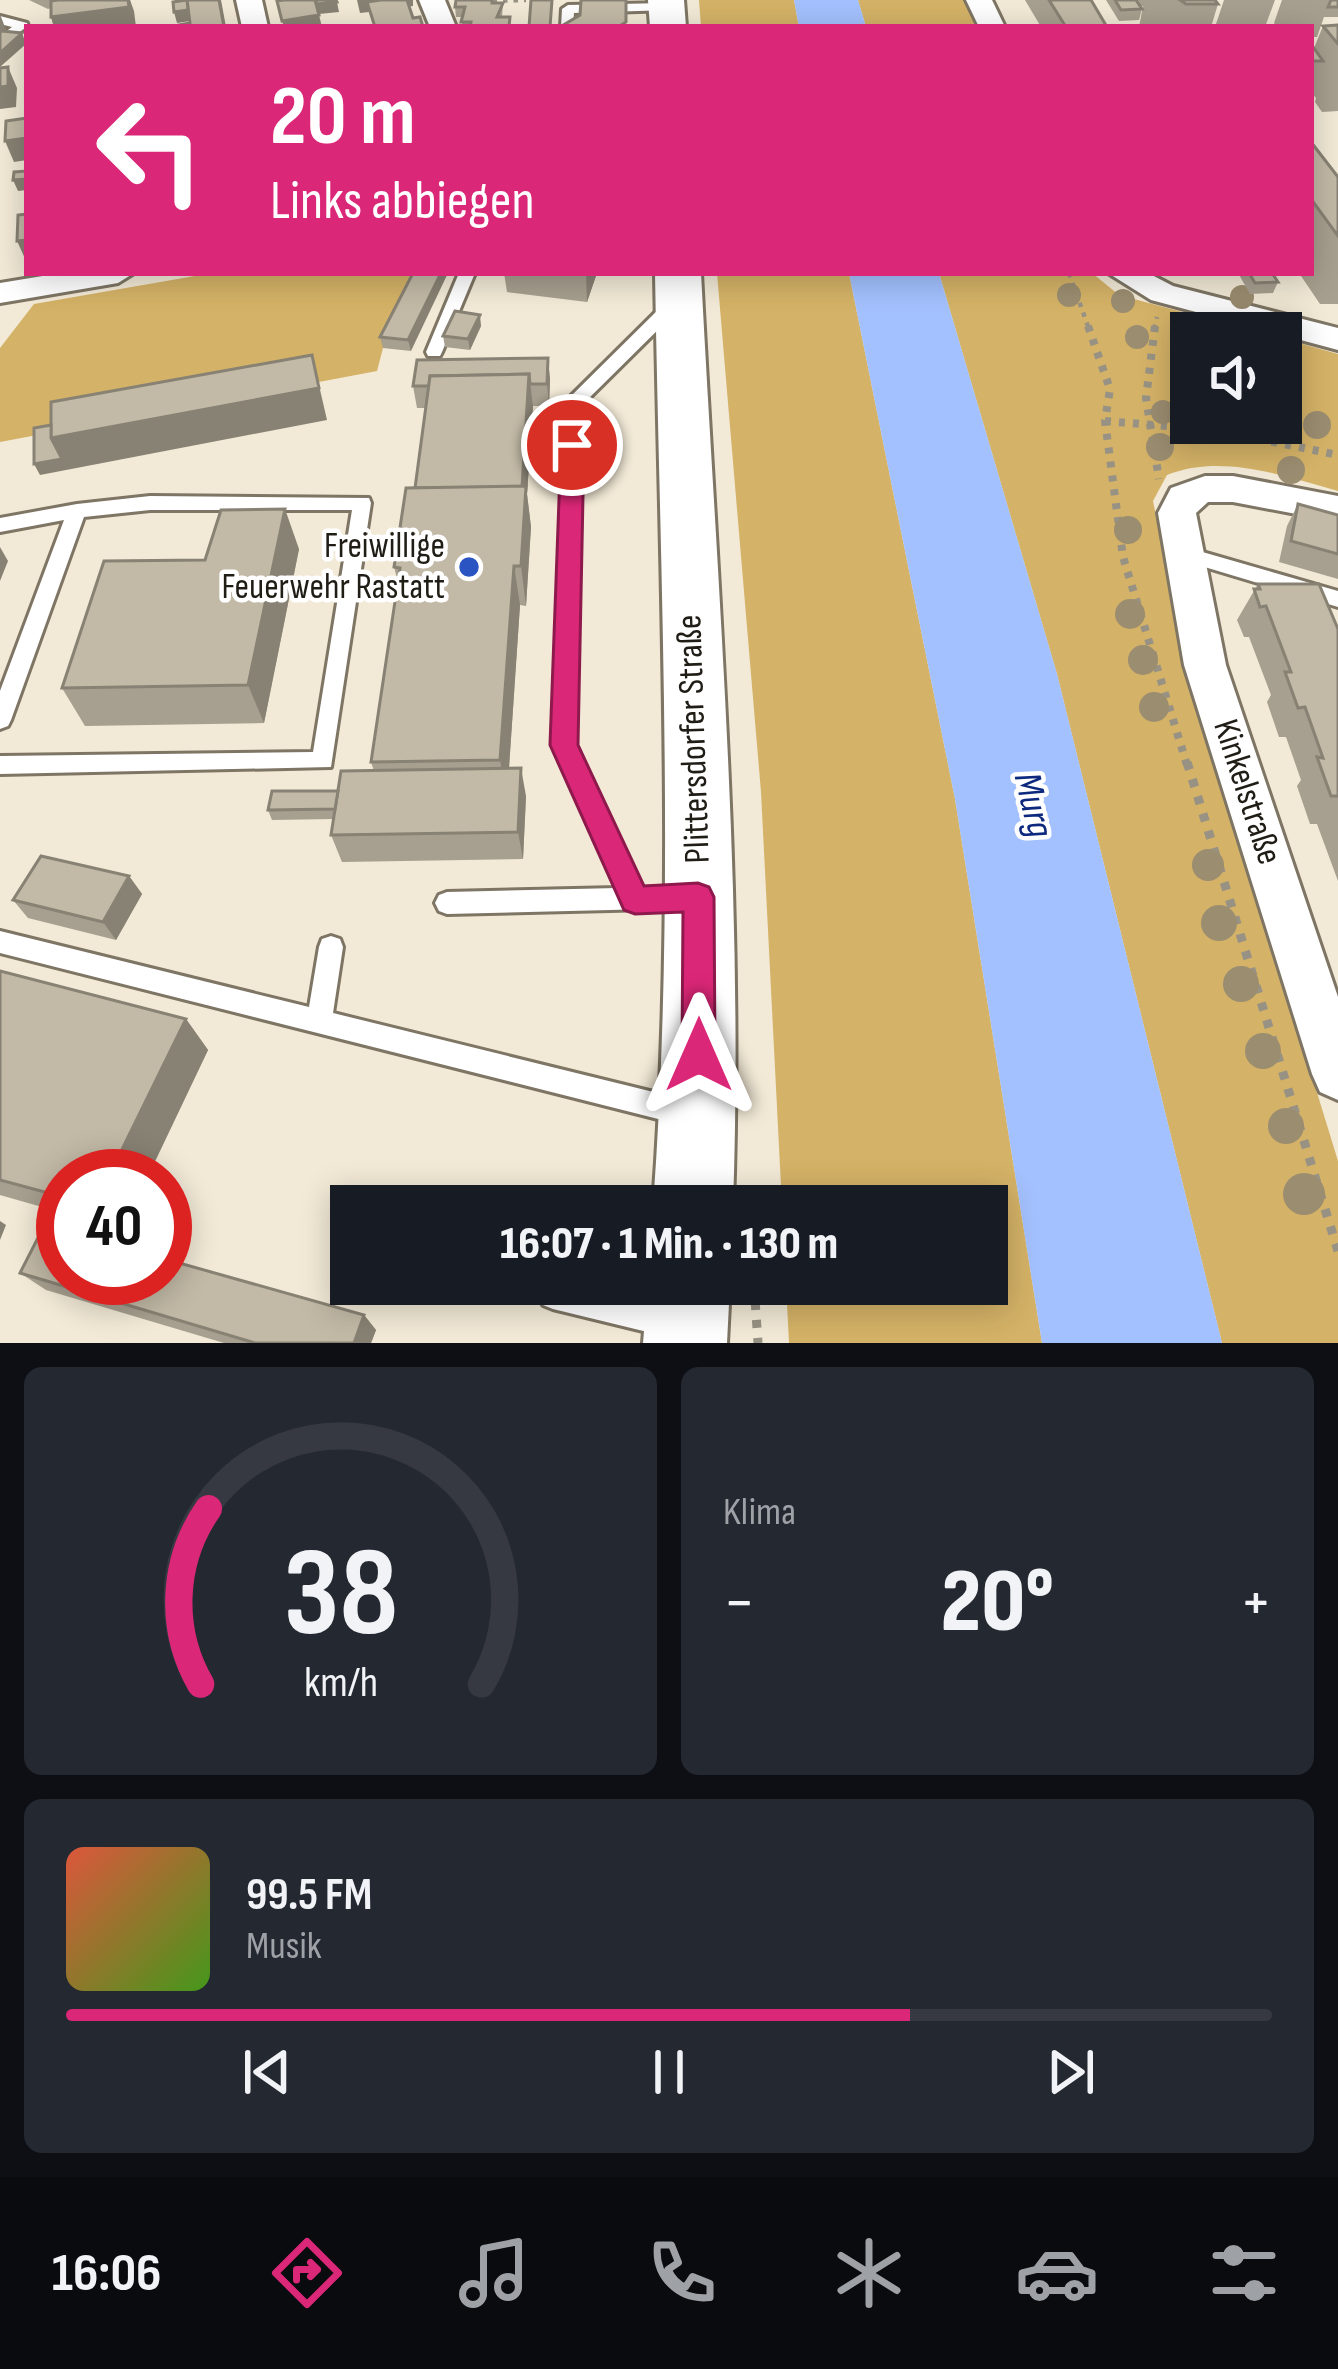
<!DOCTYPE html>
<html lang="de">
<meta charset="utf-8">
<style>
:root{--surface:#171b24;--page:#242831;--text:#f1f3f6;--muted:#9ea1a6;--line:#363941;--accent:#db2777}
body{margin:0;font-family:"Sofia Sans Condensed",sans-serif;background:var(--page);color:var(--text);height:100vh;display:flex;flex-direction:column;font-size:45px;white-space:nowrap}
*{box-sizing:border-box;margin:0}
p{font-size:39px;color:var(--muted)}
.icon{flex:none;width:66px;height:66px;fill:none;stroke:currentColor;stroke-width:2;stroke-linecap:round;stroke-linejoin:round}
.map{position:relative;height:1343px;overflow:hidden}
.details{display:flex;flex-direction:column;gap:24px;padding:24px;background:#0d0f14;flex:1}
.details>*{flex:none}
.guide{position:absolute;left:24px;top:24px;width:1290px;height:252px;border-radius:0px;box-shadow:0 6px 30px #0003;background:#db2777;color:#fff;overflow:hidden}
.fabs{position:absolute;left:1170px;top:312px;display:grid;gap:24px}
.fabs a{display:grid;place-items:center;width:132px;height:132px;border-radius:0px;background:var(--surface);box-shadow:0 6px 30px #0003;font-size:60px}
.speed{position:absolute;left:36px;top:1149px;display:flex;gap:24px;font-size:60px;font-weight:700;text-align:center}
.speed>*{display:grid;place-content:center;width:156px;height:156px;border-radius:50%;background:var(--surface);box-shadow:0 6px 30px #0003;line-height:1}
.speed .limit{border:18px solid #d22;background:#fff;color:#111}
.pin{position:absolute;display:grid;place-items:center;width:102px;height:102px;color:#fff;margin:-51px;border:6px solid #fff;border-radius:50%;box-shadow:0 3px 12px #0007}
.me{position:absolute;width:132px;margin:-66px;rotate:0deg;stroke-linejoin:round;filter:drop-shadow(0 0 9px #0008)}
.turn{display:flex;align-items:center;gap:42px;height:252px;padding:0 48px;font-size:54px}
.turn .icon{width:156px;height:156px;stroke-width:2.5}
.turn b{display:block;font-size:84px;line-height:102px}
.big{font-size:90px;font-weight:800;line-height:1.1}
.details .tile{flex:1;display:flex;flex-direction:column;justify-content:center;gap:18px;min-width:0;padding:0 42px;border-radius:18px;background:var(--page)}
.details .dial{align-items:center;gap:0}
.dial svg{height:312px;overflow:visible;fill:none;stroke:var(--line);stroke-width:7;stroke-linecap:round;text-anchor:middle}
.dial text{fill:var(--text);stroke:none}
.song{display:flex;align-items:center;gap:36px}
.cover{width:144px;height:144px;border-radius:18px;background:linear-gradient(135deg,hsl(10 70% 55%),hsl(100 70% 35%))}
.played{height:12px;border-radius:6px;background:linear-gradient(90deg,var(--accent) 70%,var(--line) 70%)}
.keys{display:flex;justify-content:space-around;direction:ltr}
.heat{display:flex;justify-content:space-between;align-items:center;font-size:66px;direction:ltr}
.details .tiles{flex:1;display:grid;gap:24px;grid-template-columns:1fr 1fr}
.tile:last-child{grid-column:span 2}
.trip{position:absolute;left:330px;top:1185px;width:678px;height:120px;border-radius:0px;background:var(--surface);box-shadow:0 6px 30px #0003;font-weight:800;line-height:120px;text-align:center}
.dock{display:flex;height:192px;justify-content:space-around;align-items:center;background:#090b0e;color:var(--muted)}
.dock .icon{width:84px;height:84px}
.dock .active{color:var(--accent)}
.dock b{font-size:54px;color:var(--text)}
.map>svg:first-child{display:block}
.green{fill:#d4b267}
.water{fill:#a3c1fe}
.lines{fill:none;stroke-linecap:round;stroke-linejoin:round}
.lane-casing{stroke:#7e7564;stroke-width:6}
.street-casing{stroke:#7e7564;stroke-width:6}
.secondary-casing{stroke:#7e7564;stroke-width:6}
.path-far2{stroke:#989284;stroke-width:4.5;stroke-dasharray:4.5 6;stroke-linecap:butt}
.path-far1{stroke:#989284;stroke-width:8;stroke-dasharray:6 8;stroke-linecap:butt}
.path{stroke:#989284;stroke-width:9;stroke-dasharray:8 10;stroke-linecap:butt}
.lane{fill:#fff;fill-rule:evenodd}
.street{fill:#fff;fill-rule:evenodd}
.secondary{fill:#fff;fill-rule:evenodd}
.tree{fill:#9b8d70}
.wall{fill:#a79f8f}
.shaded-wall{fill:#888274}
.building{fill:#c2b9a6;stroke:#888274;stroke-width:3}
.route{fill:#db2777;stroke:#8e194d;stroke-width:3}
.poi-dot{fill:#2954c2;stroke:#fff;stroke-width:4.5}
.labels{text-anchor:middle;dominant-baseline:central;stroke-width:9;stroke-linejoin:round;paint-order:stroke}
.poi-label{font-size:36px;fill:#201d16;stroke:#fff;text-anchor:end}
.street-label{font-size:36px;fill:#201d16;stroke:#fff}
.water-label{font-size:39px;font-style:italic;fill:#0c297e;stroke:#fff}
</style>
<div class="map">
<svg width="1338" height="1343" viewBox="0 0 1338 1343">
<rect width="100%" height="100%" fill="#f2e9d6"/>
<g class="green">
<polygon points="699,0 794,0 799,27 701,27"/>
<polygon points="858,0 967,0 980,27 866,27"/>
<polygon points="212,273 419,273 383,348 377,371 0,442 0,348 34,304"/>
<polygon points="717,273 849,273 955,799 1042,1343 789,1343 786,1284 987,1284 987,1206 782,1206 761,792"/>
<path d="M939 273H1092L1119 295 1260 333H1191V423H1281V338L1338 354V491C1285 476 1221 453 1167 475L1153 501 1188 672 1338 1161V1343H1222L1057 674Z"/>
</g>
<g class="water">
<polygon points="794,0 858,0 866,27 799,27"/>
<polygon points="849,273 939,273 1057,674 1222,1343 1042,1343 955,799"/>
</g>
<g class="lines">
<defs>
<g id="lane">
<polygon points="667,3 671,4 671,10 574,13 573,27 561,27 562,9 568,5"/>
<polygon points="0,16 27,23 28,26 0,46 0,36 12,27 0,24"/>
<polygon points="459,273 475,273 442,352 440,356 428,356 426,352"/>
<polygon points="675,298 683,303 681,307 583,404 575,745 641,888 692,886 700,889 704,897 700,905 692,908 447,914 439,911 435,903 439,895 447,892 618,888 553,745 565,402 669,299"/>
<polygon points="150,496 369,498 371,503 331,767 0,774 0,756 313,752 352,510 150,510 84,517 11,720 8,726 0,729 0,691 64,520 0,532 0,518 77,504"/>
<polygon points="1185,547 1338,591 1338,607 1178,559 1175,554"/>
<polygon points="0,931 309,1007 319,947 322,939 331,936 340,939 343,947 333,1013 686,1100 695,1104 699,1113 695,1122 686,1126 0,953"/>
<polygon points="545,1284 568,1284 668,1307 678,1312 683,1322 678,1332 668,1337 553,1309 543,1305 539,1295"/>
</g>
<g id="street">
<polygon points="236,0 262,0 268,27 242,27"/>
<polygon points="419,0 445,0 456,27 430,27"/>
<polygon points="966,0 992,0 1005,27 979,27"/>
<polygon points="61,273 134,273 118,283 0,303 0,283"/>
<polygon points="1108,273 1148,273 1173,286 1338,328 1338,350 1151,300"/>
<polygon points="1205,476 1233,476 1338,496 1338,522 1233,502 1208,502 1196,513 1226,665 1338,997 1338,1100 1320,1092 1312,1074 1184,665 1158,513 1171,488"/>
</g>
<g id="secondary">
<polygon points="648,0 684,0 686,27 650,27"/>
<path d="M655 273H701C717 583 744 895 733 1206H653C676 896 660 584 655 273Z"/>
<polygon points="648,1284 730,1284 727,1343 643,1343"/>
</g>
</defs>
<use href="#lane" class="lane-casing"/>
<use href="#street" class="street-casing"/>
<use href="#secondary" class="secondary-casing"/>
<g class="path-far2">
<polyline points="482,1 526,0"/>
<polyline points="1069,273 1089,329"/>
<polyline points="1154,329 1157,317"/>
</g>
<g class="path-far1">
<polyline points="1088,326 1110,389 1105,421 1123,557 1187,765"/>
<polyline points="1155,326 1146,398 1159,479"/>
<polyline points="1105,421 1215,430 1338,455"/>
</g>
<g class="path">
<polyline points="1187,762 1338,1251"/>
<polyline points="754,1284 758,1343"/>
</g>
<use href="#lane" class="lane"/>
<use href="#street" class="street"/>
<use href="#secondary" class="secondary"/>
</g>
<g class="tree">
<circle cx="1069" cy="295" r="12"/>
<circle cx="1242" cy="297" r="12"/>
<circle cx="1123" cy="301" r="12"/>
<circle cx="1137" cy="337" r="12"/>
<circle cx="1163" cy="412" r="12"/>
<circle cx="1317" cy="425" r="14"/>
<circle cx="1160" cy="447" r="14"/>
<circle cx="1291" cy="470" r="14"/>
<circle cx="1128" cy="530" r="14"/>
<circle cx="1130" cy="614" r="15"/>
<circle cx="1143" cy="660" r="15"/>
<circle cx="1154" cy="707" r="15"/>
<circle cx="1208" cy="865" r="16"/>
<circle cx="1219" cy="923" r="18"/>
<circle cx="1241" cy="984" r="18"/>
<circle cx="1263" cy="1051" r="18"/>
<circle cx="1286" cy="1126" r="18"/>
<circle cx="1304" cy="1194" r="21"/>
</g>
<g class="wall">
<polygon points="29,0 130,0 136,27 54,27 51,17 51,8 48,9"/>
<polygon points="493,0 493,3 503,3 502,17 511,27 462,27 462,17 456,17 455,7"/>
<polygon points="1025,0 1091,0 1107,27 1041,27"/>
<polygon points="1106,0 1215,0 1218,4 1211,27 1139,27 1143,6 1140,6 1142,9 1139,20 1119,21"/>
<polygon points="1224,0 1275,0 1265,27 1215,27"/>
<polygon points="1282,0 1338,0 1338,17 1324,17 1317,37 1311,37 1311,27 1277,27 1274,23"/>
<polygon points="1338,25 1338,111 1322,112 1315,102 1316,98 1311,92 1311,44 1314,48 1323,26"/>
<polygon points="1311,142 1338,177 1338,304 1320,304 1299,273 1311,273"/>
<polygon points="413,273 411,351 383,348 380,337"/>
<polygon points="504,273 597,273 587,302 507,292"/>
<polygon points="1238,273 1272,273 1278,282 1273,293 1250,294"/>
<polygon points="481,326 470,350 445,347 443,336"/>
<polygon points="548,358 550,380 549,406 533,406 527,494 531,527 526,606 520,605 509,768 526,796 523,859 342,862 331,835 333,819 272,820 268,810 338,791 374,771 371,762 398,582 394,567 415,488 426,408 417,408 413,386"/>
<polygon points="1298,504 1338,515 1338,579 1279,562 1287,526"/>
<polygon points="299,549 264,723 85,726 62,688 205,560"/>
<polygon points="1258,584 1338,629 1338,881 1317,824 1310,824 1297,786 1301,780 1286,737 1279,737 1267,702 1271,695 1249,637 1244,637 1237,620"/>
<polygon points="129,876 142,894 116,940 28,918 13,900"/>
<polygon points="0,971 186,1019 208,1050 148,1176 63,1176 63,1213 0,1195"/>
<polygon points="20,1273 364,1315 376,1330 371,1343 224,1343 46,1290"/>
</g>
<g class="shaded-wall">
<polygon points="128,0 130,0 134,11 136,27 54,27 51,17"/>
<polygon points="175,0 221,0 226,27 197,20 177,23 174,12"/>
<polygon points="357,0 413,0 413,6 370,12 367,2 369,12 360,13"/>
<polygon points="337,2 339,12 319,14 317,4"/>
<polygon points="0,14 6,30 0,34"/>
<polygon points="319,15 322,27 284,27 282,21"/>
<polygon points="22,33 26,44 0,67 0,53"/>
<polygon points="8,67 17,88 16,107 0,109 0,82"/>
<polygon points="27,138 27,160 14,162 5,141"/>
<polygon points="27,179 27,190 18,191 13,180"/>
<polygon points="27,240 27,263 17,241"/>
<polygon points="441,273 448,273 411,351 408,340"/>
<polygon points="586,273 597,273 587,302"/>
<polygon points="480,315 481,326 470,350 468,339"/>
<polygon points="312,355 327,420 40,475 34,464 51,438"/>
<polygon points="548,358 550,380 549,406 547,384"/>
<polygon points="529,374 533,406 527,494 531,527 526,606 521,566 522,496"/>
<polygon points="285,509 299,549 264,723 248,685"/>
<polygon points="0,547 8,561 0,581"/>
<polygon points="514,566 520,605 507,797 500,760"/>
<polygon points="521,768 526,796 523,859 518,832"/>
<polygon points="129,876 142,894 116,940 103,922"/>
<polygon points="186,1019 208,1050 148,1176 109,1176"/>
<polygon points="0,1221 6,1225 0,1240"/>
<polygon points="364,1315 376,1330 371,1343 354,1343"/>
</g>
<g class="building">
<polygon points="58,0 128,0 129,7 51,17 51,1"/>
<polygon points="187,0 219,0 224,27 179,27 179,25 190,23"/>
<polygon points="187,0 188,10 174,12 173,2"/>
<polygon points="284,0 315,0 319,15 282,21 277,1"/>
<polygon points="316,0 336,0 337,2 317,4"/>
<polygon points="381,0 407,0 413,18 420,17 423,27 375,27 367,2"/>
<polygon points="456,0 492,0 492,3 503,3 497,17 510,17 509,27 470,27 471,22 461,22 465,7 455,7"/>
<polygon points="531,0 552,0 550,27 529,27"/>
<polygon points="581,0 626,0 626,22 618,27 560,27 580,15"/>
<polygon points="1049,0 1091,0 1107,27 1066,27"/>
<polygon points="1115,0 1136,0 1142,9 1121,10"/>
<polygon points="1180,0 1215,0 1218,4 1186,4"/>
<polygon points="1331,0 1338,0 1338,7 1328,7"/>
<polygon points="1338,25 1338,44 1323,26"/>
<polygon points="2,31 22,33 0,53 0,32"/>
<polygon points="1311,44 1323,61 1311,61"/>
<polygon points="8,67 8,86 0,87 0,68"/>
<polygon points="27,118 27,138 5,141 6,121"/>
<polygon points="1311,142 1338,177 1338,236 1311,199"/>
<polygon points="27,171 27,179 13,180 14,172"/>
<polygon points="27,214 27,240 17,241 18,215"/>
<polygon points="413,273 441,273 408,340 380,337"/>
<polygon points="1249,273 1272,273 1278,282 1255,283"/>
<polygon points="455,311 480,315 468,339 443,336"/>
<polygon points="312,355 319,388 51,438 51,402"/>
<polygon points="548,358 547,384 530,384 529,374 430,376 429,386 413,386 417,360"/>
<polygon points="529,374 522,487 415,488 430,376"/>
<polygon points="51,425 51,438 62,459 34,464 34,428"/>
<polygon points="526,486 521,566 514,566 500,760 371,762 400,568 394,567 406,488"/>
<polygon points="1298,504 1338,515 1338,554 1291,541"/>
<polygon points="285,509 248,685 62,688 104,561 205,560 221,510"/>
<polygon points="1258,584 1319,584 1338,629 1338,796 1331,796 1317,757 1323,758 1305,707 1298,708 1285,672 1291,672 1266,606 1260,607 1254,589 1260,589"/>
<polygon points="521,768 518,832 331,835 341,771"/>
<polygon points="272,791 338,791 335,809 268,810"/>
<polygon points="41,856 129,876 103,922 13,900"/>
<polygon points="0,971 186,1019 109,1176 63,1176 63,1197 0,1180"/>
<polygon points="45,1224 63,1229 63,1278 165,1278 165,1259 364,1315 354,1343 255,1343 20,1273"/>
</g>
<polygon class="route" points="572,437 584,445 578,745 644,886 698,883 709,887 714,897 715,1055 711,1066 699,1071 687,1066 682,1055 683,912 635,914 624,910 550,745 561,445"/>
<circle class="poi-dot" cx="469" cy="567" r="12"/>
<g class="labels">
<g class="poi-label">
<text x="445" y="546">Freiwillige<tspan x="445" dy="41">Feuerwehr Rastatt</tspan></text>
</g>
<g class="street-label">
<text transform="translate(694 739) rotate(-92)">Plittersdorfer Straße</text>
<text transform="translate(1247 792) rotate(72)">Kinkelstraße</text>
</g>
<g class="water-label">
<text transform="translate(1033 805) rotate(77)">Murg</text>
</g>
</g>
</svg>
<div class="fabs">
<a><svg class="icon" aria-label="sound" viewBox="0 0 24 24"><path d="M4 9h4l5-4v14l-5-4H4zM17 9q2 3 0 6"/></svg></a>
</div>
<div class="speed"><div class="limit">40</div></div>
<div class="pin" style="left:572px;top:445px;background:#d93025"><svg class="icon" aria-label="arrive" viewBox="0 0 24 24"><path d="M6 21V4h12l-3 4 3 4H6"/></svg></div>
<svg class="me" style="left:699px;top:1055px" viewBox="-20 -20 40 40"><path d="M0-17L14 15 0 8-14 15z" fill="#db2777" stroke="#fff" stroke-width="4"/></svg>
<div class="trip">16:07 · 1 Min. · 130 m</div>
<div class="guide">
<div class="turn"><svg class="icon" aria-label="left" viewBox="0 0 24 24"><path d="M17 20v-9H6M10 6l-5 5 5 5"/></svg><div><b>20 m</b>Links abbiegen</div></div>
</div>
</div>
<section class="details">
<div class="tiles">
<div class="tile dial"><svg viewBox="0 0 100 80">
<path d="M14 69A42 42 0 1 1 86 69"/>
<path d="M14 69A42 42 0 0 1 16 24" stroke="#db2777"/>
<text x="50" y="56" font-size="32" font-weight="700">38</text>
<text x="50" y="72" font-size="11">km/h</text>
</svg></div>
<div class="tile"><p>Klima</p>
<div class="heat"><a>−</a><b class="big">20°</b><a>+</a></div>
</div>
<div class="tile">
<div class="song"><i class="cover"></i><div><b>99.5 FM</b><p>Musik</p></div></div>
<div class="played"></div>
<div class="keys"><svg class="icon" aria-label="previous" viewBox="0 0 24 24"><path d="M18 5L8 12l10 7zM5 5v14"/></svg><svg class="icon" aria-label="pause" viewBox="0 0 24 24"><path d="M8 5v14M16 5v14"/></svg><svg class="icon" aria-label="next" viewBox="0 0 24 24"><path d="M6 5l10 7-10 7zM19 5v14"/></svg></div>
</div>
</div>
</section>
<nav class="dock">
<b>16:06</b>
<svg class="icon active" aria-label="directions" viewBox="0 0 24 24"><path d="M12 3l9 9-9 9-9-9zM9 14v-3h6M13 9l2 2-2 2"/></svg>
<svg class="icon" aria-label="music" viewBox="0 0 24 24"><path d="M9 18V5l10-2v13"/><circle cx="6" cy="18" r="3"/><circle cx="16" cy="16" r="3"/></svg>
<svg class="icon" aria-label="phone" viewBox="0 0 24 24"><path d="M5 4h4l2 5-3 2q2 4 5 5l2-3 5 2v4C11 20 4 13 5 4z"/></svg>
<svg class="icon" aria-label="climate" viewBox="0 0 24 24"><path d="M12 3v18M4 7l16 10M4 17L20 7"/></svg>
<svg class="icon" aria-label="car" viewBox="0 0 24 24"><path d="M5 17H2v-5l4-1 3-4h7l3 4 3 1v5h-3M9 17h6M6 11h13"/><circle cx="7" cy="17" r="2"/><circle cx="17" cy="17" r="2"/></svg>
<svg class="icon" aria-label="filters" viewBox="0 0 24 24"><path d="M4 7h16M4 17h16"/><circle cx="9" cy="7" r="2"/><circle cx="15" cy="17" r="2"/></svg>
</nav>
